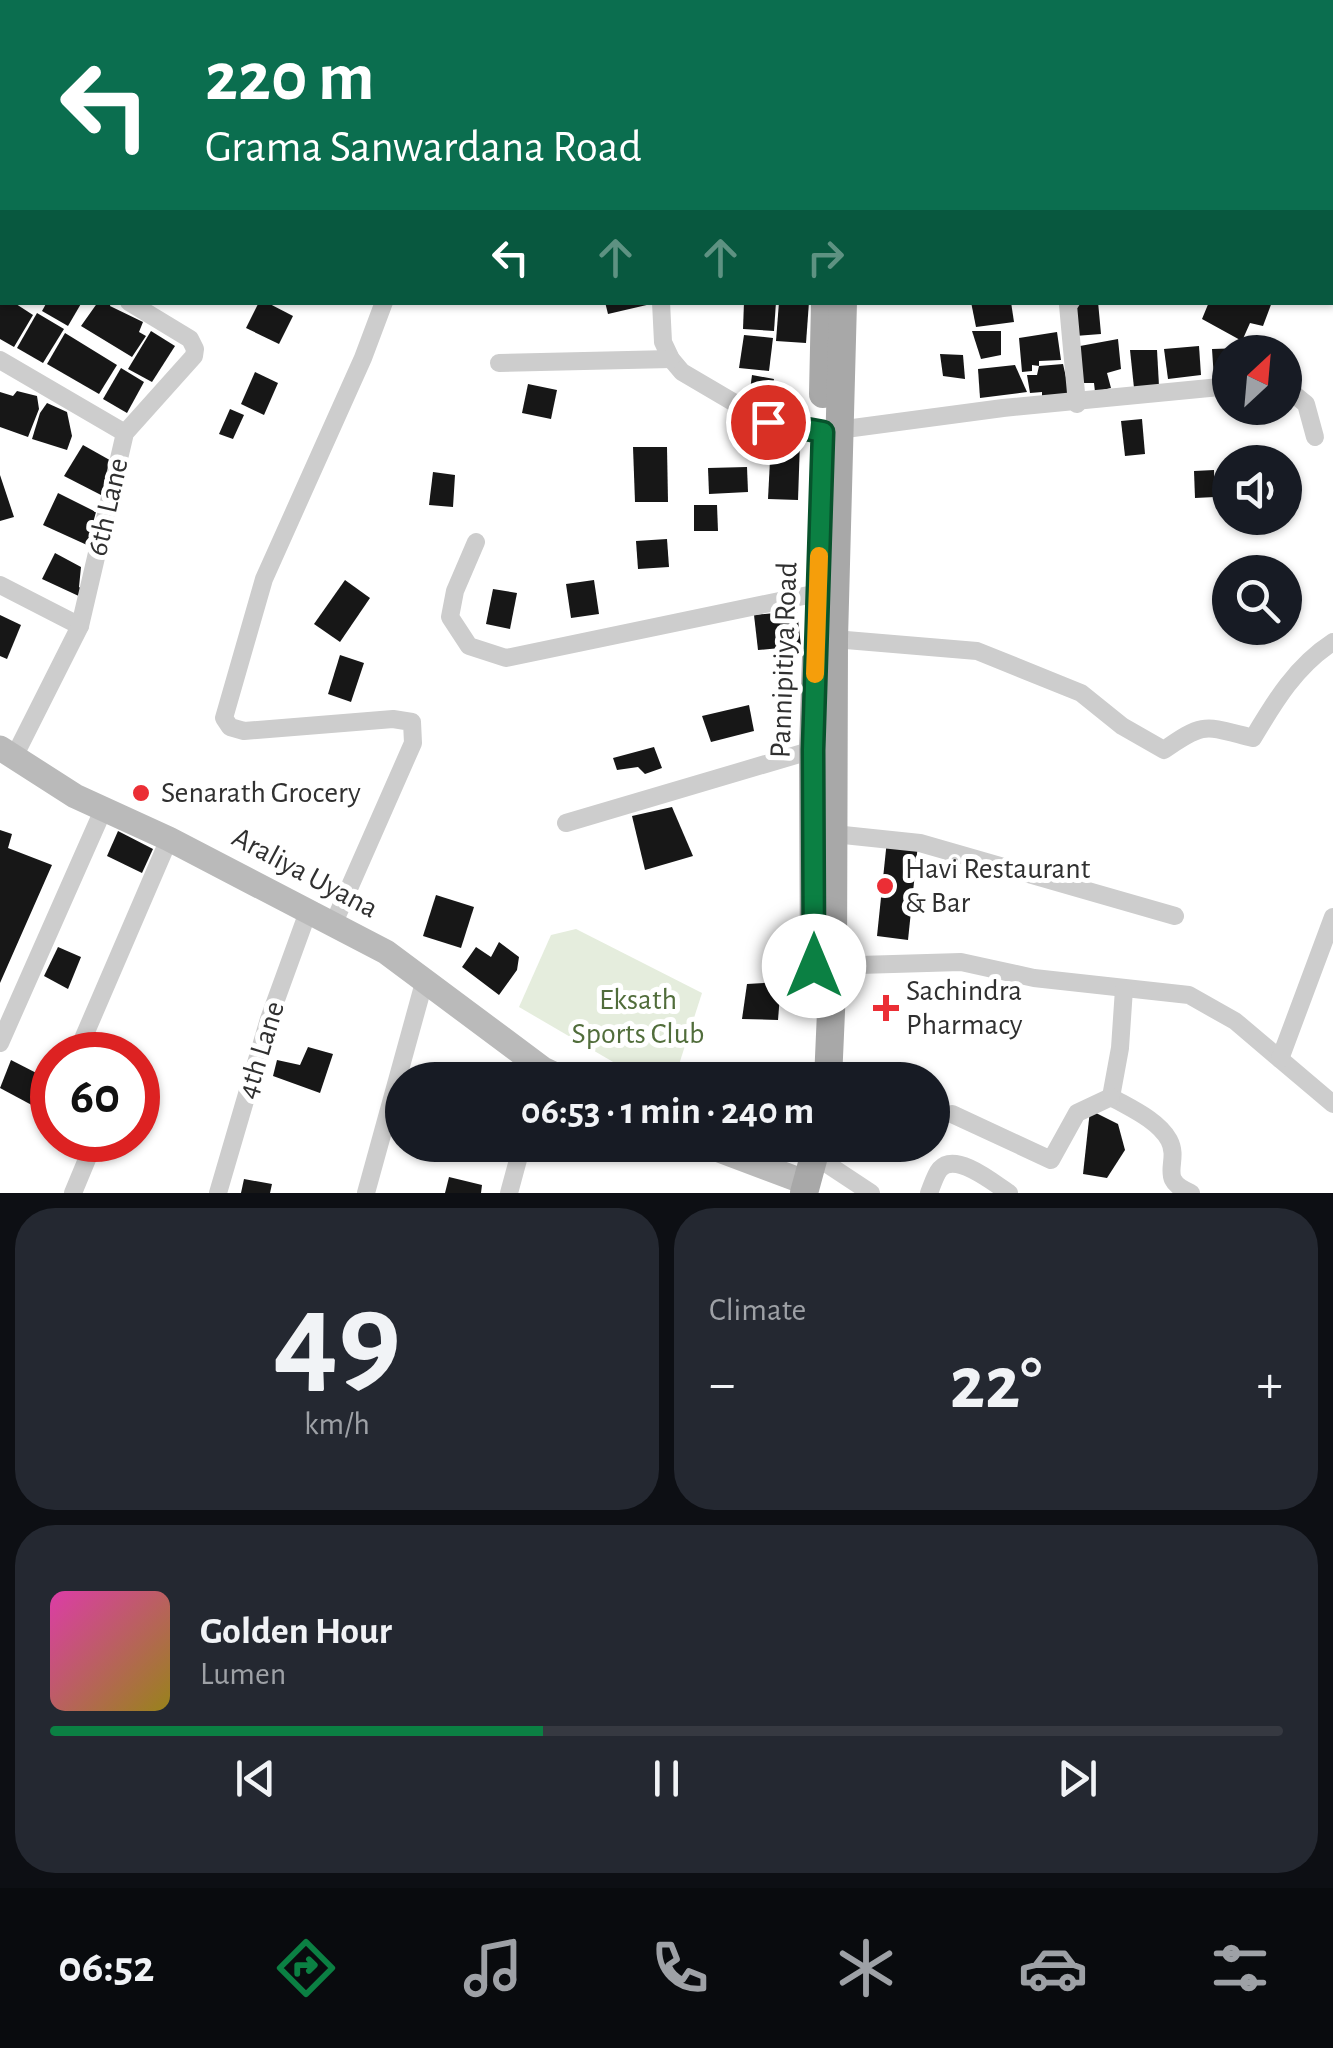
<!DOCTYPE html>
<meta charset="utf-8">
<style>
:root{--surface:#171b24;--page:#242831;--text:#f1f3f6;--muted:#9ea1a6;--line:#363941;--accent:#0b8043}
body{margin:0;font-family:"Alegreya Sans",sans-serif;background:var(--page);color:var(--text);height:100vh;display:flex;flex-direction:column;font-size:38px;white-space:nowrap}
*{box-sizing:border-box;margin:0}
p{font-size:32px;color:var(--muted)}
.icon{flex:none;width:55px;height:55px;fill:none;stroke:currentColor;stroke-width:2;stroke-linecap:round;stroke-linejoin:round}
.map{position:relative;height:1193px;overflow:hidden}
.details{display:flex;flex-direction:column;gap:15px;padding:15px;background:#0d0f14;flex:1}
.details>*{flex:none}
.banner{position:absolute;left:0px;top:0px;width:1335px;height:305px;box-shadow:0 2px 8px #0004;background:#0b6e4f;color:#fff;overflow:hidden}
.needle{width:65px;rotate:26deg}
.controls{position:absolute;left:1212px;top:335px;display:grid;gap:20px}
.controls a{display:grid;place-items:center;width:90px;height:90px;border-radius:50%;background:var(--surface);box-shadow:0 2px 8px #0004;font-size:50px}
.speed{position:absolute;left:30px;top:1032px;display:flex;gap:20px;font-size:50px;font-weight:700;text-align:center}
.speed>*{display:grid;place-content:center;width:130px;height:130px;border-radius:50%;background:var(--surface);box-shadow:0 2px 8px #0004;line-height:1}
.speed .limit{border:15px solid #d22;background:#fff;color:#111}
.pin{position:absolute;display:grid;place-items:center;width:85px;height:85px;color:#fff;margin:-42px;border:5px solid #fff;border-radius:50%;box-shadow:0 2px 10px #0007}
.me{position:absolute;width:110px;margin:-55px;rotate:0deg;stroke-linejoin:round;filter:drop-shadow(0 0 8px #0008)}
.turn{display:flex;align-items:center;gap:35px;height:210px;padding:0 40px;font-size:45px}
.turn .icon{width:130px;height:130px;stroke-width:2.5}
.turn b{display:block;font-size:70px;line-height:85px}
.lanes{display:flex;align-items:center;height:95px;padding:0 40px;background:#0003;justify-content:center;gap:50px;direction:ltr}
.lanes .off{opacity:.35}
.big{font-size:75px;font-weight:700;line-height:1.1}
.details .card{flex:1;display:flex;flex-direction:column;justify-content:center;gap:15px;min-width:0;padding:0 35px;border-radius:40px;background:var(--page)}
.details .dial{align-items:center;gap:0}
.dial b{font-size:130px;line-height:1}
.song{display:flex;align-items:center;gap:30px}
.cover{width:120px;height:120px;border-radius:15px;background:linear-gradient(135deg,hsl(320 70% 55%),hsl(50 70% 35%))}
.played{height:10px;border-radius:5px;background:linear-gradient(90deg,var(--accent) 40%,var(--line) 40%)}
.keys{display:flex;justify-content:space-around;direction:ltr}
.heat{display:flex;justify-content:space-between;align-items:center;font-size:55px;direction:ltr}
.details .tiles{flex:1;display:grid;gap:15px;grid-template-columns:1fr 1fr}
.card:last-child{grid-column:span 2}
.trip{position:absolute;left:385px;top:1062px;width:565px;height:100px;border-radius:50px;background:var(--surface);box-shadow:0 2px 8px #0004;font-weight:700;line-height:100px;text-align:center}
.tab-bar{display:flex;height:160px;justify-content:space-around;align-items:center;background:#090b0e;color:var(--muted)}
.tab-bar .icon{width:70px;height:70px}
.tab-bar .selected{color:var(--accent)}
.tab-bar b{font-size:45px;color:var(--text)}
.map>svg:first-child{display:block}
.green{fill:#e5eddd}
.building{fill:#171717}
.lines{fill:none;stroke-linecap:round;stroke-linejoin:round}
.street{stroke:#cdcdcd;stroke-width:18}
.secondary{stroke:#bababa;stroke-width:25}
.primary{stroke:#a8a8a8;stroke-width:28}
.route-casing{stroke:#07532c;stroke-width:25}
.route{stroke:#0b8043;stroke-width:18}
.slow{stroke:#f59e0b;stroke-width:18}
.poi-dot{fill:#eb2e35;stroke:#fff;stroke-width:4}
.labels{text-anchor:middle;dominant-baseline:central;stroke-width:10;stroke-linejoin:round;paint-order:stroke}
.street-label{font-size:30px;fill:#303030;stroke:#fff}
.poi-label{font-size:30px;fill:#303030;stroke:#fff;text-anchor:start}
.park-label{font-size:30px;fill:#516d3b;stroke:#fff}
</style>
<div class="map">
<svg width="1333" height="1193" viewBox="0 0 1333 1193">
<rect width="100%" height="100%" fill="#fff"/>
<polygon class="green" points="576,929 702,993 674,1080 644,1080 519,1007 551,935"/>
<g class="building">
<polygon points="0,302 13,302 33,315 14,347 0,339"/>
<polygon points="47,302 82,302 68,326 42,311"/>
<polygon points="98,302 111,302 110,306 143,322 139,332 146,336 132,357 81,326"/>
<polygon points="259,302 266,302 293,316 279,344 246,328"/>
<polygon points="605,302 651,302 651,304 608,314"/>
<polygon points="744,302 776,302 774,331 743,329"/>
<polygon points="779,302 809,302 806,343 776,341"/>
<polygon points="971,302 1011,302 1014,322 976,327"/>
<polygon points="1078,302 1098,302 1101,334 1075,336 1072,306"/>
<polygon points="1209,302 1220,303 1272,302 1263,326 1250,323 1242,341 1202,319"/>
<polygon points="37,313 64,329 43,363 17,348"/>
<polygon points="151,331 175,346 152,382 128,369"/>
<polygon points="972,331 1001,331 1001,355 981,359"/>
<polygon points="1057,332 1061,360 1039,361 1039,366 1032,365 1032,371 1022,372 1019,338"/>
<polygon points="65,333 117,365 99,394 47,364"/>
<polygon points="744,335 773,338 769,371 739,368"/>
<polygon points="1118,339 1121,369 1107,373 1111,388 1095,392 1094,383 1083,383 1080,346"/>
<polygon points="1199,346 1201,375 1168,379 1164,349"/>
<polygon points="1245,348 1246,352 1230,352 1230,378 1214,379 1212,349"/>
<polygon points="1130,350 1157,350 1159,386 1134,388"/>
<polygon points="940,354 963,355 965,379 943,376"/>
<polygon points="1063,364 1070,395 1042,398 1042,392 1030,393 1027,375 1037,375 1039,366"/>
<polygon points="1015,365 1027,392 980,398 978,369"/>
<polygon points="121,368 144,382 127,413 103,399"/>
<polygon points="255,372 278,383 264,415 241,404"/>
<polygon points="752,375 774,379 771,394 750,390"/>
<polygon points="528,384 557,390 551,419 522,413"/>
<polygon points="17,391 37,396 39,409 28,437 0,427 0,392 13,396"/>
<polygon points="47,403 67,412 72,436 67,450 32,439 40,413"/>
<polygon points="230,409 244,415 233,439 219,434"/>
<polygon points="1142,419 1145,454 1125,456 1121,421"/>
<polygon points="771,441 800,442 798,500 768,499"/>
<polygon points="83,445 115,463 101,495 64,476"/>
<polygon points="633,447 667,447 668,502 635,502"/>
<polygon points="747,467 748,492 709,494 708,468"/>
<polygon points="1214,470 1215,497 1195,498 1194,471"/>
<polygon points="433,472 455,475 453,507 429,505"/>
<polygon points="0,475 14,517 0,521"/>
<polygon points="58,493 96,512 87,545 43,525"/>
<polygon points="694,505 717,505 718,531 694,531"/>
<polygon points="667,539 669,567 638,569 636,541"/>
<polygon points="55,553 81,567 79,587 87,592 83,598 42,579"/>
<polygon points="345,580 370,598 340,642 314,624"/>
<polygon points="594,580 599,614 571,618 566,584"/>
<polygon points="493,589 517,593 510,629 486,624"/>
<polygon points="797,611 801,646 758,650 754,615"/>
<polygon points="0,615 21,625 7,659 0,656"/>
<polygon points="340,655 364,663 351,702 328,694"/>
<polygon points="749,705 754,731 711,742 702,716"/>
<polygon points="654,747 662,768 645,774 638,767 617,770 613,758"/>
<polygon points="672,807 693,856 645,870 632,816"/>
<polygon points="0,830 12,834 8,848 52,865 0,983"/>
<polygon points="118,831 153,849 142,873 107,856"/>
<polygon points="887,840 918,844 908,940 877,936"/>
<polygon points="436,895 474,907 461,948 423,936"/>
<polygon points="499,942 519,957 517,970 499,995 462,967 476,947 491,957"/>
<polygon points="58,947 81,957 68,989 44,976"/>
<polygon points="781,982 778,1020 742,1019 747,984"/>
<polygon points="308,1047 333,1054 320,1093 273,1076 277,1060 300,1065"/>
<polygon points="11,1060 52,1081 41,1110 0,1088"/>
<polygon points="1090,1110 1118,1124 1125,1150 1107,1178 1083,1174"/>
<polygon points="747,1145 789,1145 786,1157"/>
<polygon points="449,1177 482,1185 481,1193 445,1193"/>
<polygon points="244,1179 272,1184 270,1193 241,1193"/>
</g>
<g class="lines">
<g class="street">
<polyline points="147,0 152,2"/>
<polyline points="1080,0 1083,2"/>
<polyline points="940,2 944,0"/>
<polyline points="1201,2 1205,0"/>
<polyline points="1332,72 1333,71"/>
<polyline points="1332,174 1333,174"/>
<polyline points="0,225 2,227"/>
<polyline points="661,302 663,342 671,359 682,372 767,422 823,432 1003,408 1230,386"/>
<polyline points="1071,302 1068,305 1077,404"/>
<polyline points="0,360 125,433"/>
<polyline points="499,363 671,359"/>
<polyline points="1285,387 1306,404 1315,437"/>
<polyline points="476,542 455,591 450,617 469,646 506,658 818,593"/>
<polyline points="0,585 80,626"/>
<path d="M834 639 977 651 1081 693 1122 726 1164 750C1205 721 1205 726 1253 738 1275 701 1296 666 1333 642"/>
<polyline points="14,757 80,626 125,433 194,356 195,349 190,339 129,302"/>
<polyline points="566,823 813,750"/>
<polyline points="834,834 920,843 1175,916"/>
<polyline points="332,927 413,743 412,722 393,719 244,731 230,727 224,718 264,579 363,358 384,302"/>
<polyline points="825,966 961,962 1034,978 1189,995 1235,1021 1333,1104"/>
<polyline points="0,1043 104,808"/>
<polyline points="76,1055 169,839"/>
<polyline points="1280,1059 1333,917"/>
<path d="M1111 1097C1130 1108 1158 1120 1169 1140 1181 1163 1156 1179 1191 1193"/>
<polyline points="1111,1097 1120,1048 1124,989"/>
<polyline points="952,1114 1051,1160 1077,1113 1111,1097"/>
<polyline points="815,1156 871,1193"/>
<polyline points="73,1193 95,1140"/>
<polyline points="218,1193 269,1019 309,909"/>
<polyline points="366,1193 425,979"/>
<polyline points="509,1193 522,1145"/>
<path d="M929 1193C932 1186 935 1175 940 1169 956 1151 995 1184 1009 1193"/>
</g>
<g class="secondary">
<polyline points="0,748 75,796 169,839 386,952 543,1069 566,1080"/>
<polyline points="706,1145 807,1183"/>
</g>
<g class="primary">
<polyline points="744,0 745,2"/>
<polyline points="765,0 766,2"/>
<polyline points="823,394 825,302"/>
<polyline points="814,969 813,750 816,657"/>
<polyline points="828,1080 833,966 834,639 843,302"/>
<polyline points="804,1193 817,1145"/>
</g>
</g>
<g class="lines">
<defs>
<polyline id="route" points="768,422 823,432 813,750 814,966"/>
</defs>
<use href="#route" class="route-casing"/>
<use href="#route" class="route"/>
<polyline class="slow" points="815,674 819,556"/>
</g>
<g class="poi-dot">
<circle cx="141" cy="793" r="10"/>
<circle cx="885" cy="886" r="10"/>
<path d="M881 993h10v10h10v10h-10v10h-10v-10h-10v-10h10z"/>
</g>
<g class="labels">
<g class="street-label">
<text transform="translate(108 507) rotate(-77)">6th Lane</text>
<text transform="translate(784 660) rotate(-88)">Pannipitiya Road</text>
<text transform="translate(305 873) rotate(28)">Araliya Uyana</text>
<text transform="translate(261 1050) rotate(-73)">4th Lane</text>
</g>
<g class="poi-label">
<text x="161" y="793">Senarath Grocery</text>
<text x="905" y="869">Havi Restaurant<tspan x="905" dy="34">&amp; Bar</tspan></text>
<text x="906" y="991">Sachindra<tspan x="906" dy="34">Pharmacy</tspan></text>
</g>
<g class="park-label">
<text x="638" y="1000">Eksath<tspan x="638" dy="34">Sports Club</tspan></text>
</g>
</g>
</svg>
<div class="controls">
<a><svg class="needle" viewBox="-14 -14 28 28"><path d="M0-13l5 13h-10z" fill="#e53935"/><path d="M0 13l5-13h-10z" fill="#9ea1a6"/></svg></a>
<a><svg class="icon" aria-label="sound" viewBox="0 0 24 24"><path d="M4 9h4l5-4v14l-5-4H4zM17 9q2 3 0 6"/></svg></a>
<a><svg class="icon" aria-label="search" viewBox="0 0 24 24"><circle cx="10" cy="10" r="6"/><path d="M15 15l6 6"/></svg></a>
</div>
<div class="speed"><div class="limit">60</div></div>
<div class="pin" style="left:768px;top:422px;background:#d93025"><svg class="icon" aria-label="arrive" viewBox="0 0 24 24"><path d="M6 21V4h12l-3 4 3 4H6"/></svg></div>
<svg class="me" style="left:814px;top:966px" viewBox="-20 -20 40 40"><circle r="19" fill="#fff"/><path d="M0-13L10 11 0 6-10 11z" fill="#0b8043"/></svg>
<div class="trip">06:53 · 1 min · 240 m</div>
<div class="banner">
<div class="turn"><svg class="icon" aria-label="left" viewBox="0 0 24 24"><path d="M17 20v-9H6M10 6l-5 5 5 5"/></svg><div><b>220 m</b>Grama Sanwardana Road</div></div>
<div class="lanes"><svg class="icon" aria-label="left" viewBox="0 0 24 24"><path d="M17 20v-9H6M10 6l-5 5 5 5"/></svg><svg class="icon off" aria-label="ahead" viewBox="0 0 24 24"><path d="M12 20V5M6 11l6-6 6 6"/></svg><svg class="icon off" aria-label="ahead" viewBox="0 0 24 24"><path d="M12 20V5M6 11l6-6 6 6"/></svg><svg class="icon off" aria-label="right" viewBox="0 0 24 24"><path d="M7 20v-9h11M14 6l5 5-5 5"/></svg></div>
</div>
</div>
<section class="details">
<div class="tiles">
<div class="card dial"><b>49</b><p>km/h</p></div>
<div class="card"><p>Climate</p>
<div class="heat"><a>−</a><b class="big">22°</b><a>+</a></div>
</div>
<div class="card">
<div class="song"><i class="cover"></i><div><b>Golden Hour</b><p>Lumen</p></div></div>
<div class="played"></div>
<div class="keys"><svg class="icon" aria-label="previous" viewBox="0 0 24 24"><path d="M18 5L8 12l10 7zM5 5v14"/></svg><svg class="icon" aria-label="pause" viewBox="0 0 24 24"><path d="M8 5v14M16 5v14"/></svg><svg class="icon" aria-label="next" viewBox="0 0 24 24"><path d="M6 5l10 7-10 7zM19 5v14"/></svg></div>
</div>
</div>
</section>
<nav class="tab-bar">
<b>06:52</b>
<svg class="icon selected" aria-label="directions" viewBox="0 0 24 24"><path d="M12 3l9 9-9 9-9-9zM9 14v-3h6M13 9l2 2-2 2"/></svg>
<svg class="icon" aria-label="music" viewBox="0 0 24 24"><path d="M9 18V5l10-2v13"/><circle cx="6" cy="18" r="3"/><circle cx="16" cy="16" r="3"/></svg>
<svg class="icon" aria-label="phone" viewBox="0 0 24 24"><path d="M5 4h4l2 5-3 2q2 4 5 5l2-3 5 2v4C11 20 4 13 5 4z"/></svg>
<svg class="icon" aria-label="climate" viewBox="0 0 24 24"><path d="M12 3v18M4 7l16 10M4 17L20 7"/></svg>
<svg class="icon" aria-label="car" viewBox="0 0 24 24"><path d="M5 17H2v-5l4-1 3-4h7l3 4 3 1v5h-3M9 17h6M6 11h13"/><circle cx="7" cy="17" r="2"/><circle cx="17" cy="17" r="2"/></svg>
<svg class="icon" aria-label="filters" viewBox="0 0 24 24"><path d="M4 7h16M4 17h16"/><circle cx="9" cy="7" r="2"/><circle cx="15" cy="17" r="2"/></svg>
</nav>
